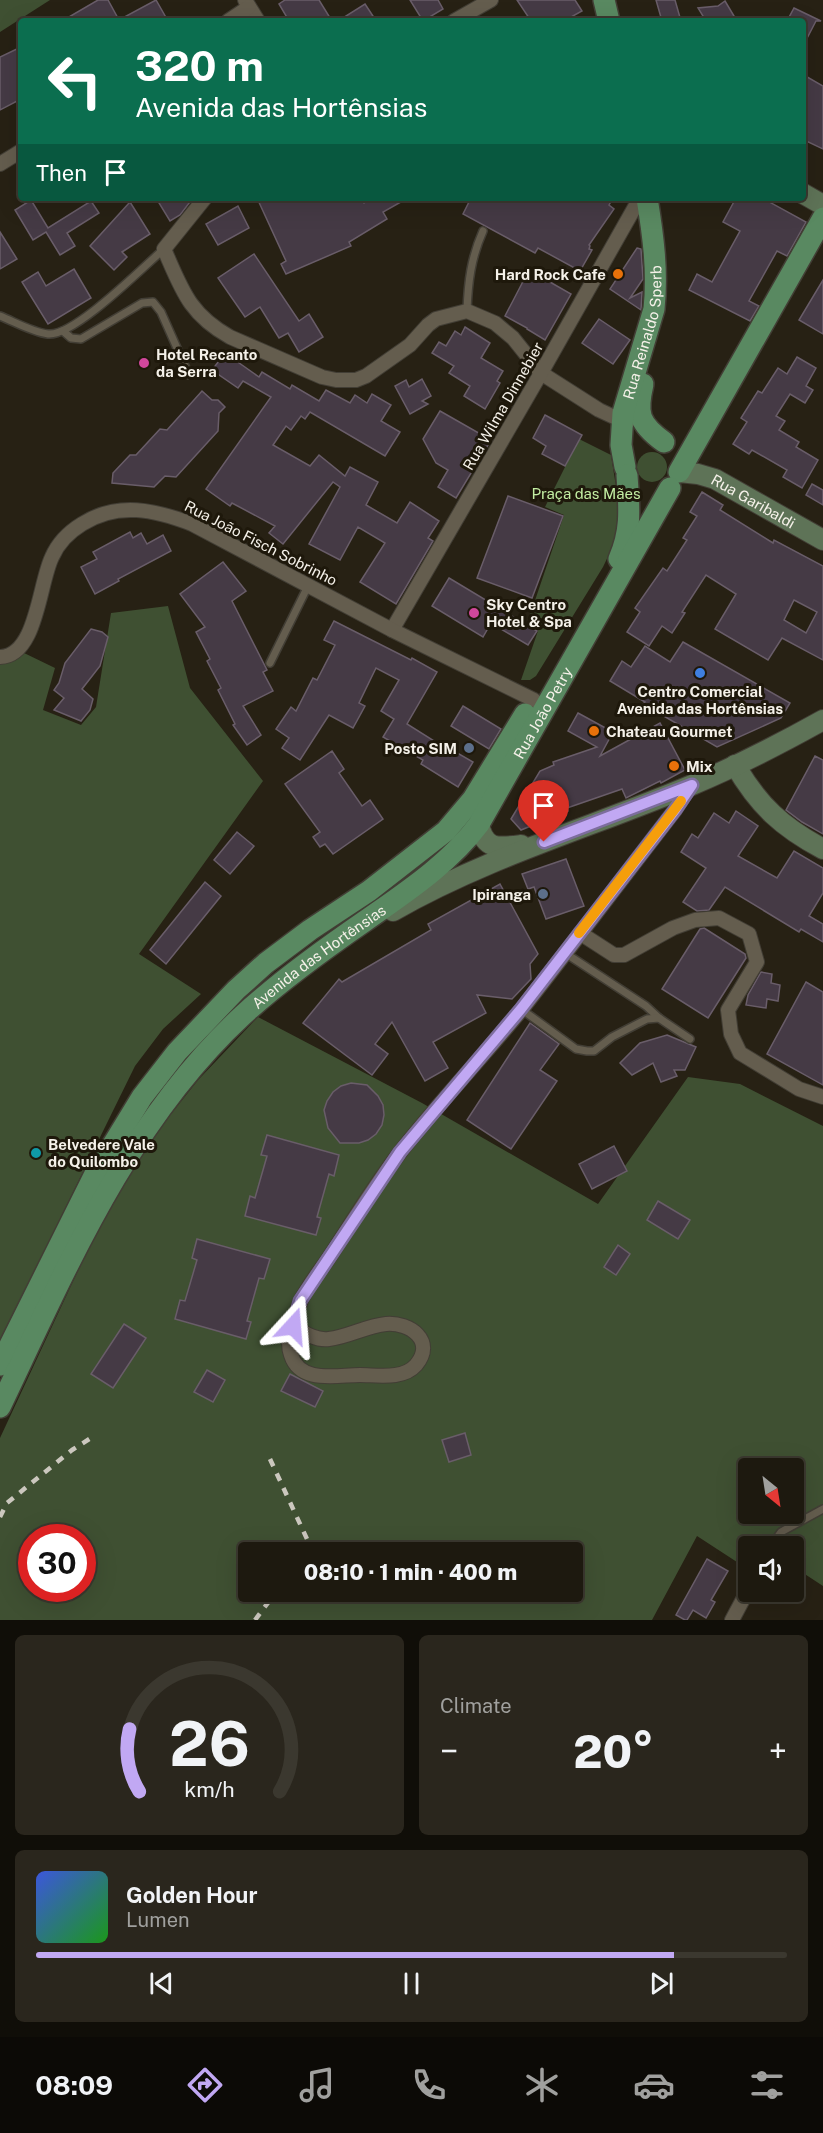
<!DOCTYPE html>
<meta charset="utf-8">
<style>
:root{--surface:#1d190f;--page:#2a261d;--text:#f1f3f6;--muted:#a0a09e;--line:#3b382f;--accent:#c1a8f3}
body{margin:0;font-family:"Public Sans",sans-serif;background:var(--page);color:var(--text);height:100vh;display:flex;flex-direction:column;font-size:22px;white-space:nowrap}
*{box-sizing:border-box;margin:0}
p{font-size:20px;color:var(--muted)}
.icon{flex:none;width:33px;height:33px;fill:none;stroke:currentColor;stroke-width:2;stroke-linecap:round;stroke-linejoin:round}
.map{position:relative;height:1620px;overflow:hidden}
.sheet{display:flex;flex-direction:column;gap:15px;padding:15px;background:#100e08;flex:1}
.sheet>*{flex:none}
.top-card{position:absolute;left:18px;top:18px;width:788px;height:183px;border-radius:6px;box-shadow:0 6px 24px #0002,0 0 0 2px var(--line);background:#0b6e4f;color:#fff;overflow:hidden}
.needle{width:39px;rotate:150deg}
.fabs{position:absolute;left:738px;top:1458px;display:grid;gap:12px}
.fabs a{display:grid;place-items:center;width:66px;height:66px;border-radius:6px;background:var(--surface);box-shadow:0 6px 24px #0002,0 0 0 2px var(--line);font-size:30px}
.speed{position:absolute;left:18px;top:1524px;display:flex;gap:12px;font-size:30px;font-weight:700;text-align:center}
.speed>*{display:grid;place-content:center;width:78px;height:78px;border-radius:50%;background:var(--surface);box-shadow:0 6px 24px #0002,0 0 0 2px var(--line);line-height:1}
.speed .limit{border:9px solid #d22;background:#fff;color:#111}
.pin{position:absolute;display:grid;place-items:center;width:51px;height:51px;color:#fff;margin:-62px -26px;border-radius:50% 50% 50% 0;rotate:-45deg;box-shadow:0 0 6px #0007}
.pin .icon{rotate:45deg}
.me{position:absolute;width:66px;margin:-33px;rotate:19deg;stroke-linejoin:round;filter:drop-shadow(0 0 4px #0008)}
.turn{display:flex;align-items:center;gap:21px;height:126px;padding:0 18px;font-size:27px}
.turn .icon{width:78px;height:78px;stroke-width:2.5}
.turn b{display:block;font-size:42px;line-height:51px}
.then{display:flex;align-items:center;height:57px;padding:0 18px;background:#0003;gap:12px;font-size:22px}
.big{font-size:45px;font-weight:800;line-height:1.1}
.sheet .card{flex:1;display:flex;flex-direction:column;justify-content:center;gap:9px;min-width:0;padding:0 21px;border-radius:9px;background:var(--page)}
.sheet .dial{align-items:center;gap:0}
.dial svg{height:156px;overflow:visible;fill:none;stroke:var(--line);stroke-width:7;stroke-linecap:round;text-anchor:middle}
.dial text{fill:var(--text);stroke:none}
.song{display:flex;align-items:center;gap:18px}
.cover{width:72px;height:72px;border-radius:9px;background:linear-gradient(135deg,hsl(230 70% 55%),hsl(120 70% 35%))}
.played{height:6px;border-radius:3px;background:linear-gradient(90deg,var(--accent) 85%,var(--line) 85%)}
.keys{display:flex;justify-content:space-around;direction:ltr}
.heat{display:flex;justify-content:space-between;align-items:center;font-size:33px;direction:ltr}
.sheet .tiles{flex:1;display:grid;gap:15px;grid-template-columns:1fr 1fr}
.card:last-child{grid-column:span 2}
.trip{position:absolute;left:238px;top:1542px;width:345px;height:60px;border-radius:6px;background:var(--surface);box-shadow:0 6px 24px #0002,0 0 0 2px var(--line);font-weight:800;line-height:60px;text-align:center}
.dock{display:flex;height:96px;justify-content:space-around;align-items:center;background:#0c0a06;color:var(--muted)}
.dock .icon{width:42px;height:42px}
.dock .current{color:var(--accent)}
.dock b{font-size:27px;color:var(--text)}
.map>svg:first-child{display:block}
.green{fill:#3f5032;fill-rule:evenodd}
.building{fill:#453a45;stroke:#695d69;stroke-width:1.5;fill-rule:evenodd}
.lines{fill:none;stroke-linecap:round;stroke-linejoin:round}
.lane-casing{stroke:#423e35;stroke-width:10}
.street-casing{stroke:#423e35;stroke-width:16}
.secondary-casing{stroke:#423e35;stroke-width:22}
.primary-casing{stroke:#423e35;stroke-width:24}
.lane{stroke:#645d4e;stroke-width:7}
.street{stroke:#645d4e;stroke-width:14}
.secondary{stroke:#5e7357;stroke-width:20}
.primary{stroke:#598961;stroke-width:21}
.rail{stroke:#cbc7be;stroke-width:4.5;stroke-dasharray:8 8;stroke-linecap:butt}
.route-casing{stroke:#7d6d9e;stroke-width:15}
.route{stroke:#c1a8f3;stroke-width:10}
.slow{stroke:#f59e0b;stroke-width:10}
.food-dot{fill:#e8710a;stroke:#1e180b;stroke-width:2}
.hotel-dot{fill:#d1479c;stroke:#1e180b;stroke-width:2}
.shop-dot{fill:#3f7fe0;stroke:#1e180b;stroke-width:2}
.service-dot{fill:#5c6f8a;stroke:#1e180b;stroke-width:2}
.culture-dot{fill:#0f9aa8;stroke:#1e180b;stroke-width:2}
.labels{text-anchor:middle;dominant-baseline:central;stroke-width:6;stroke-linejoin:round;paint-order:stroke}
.poi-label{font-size:15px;font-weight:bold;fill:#f5f1e9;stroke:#1e180b;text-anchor:start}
.street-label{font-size:15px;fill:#f5f1e9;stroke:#1e180b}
.park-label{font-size:15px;fill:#c3eea3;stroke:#1e180b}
</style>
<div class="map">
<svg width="823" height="1620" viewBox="0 0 823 1620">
<rect width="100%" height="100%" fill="#272114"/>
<g class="green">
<polygon points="0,0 50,0 0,32"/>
<polygon points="579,439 611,455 618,499 618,524 613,546 603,567 536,676 530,680 521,680 539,628 528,621 564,515 545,507"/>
<circle cx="652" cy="467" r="15"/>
<polygon points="168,606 190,688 263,781 139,954 201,994 163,1029 135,1066 0,1341 0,660 22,652 55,668 43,710 81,725 96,707 111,613"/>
<path d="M258 1017 422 1103 598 1204 688 1077 740 1084 823 1126V1586L794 1567V1546H748V1555L740 1564 697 1536 652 1620H0V1438L102 1219 129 1173 167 1119 198 1080ZM748 1468H794V1514H748ZM32 1538H82V1588H32ZM249 1552H573V1592H249Z"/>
</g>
<g class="building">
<polygon points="98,0 108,0 119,20 156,0 168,21 62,21"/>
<polygon points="285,0 319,0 332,21 289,21 279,4"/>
<polygon points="410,0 438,0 443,9 423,21"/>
<polygon points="517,0 575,0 582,11 571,17 574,21 531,21"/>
<polygon points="656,0 675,0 681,21 662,21"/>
<polygon points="725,1 737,21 706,21 698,8 718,6"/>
<polygon points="365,4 373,16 365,21 338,21"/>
<polygon points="794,8 821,21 816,21 802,48 802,21 787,21"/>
<polygon points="21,47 21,99 0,110 0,57"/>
<polygon points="802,74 823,86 823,149 802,139"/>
<polygon points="156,198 193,198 180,215 170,221"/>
<polygon points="257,198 361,198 364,203 372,198 408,198 383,212 387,219 349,242 351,246 286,274 281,264 286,261"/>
<polygon points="471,198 613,198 609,205 614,209 589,245 590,246 589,249 592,250 580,271 538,248 535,253 463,214"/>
<polygon points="736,198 762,198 806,222 787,256 777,251 749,301 759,306 750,321 689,290 697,274 712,282 740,231 723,222"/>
<polygon points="31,200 48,228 91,201 99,213 67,233 75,246 60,255 46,232 33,240 15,210"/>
<polygon points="130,202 150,234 122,252 127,257 114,270 90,246"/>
<polygon points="238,206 249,228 218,245 206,224"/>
<polygon points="0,232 17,259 0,269"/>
<polygon points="637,248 641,249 643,279 630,298 642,292 641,310 610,289"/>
<polygon points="254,254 299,321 309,314 323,337 299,352 288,333 279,338 260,307 245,317 218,278"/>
<polygon points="74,269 91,298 48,324 22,282 38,272 46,286"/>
<polygon points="529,270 571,294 545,340 527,329 527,328 505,316"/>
<polygon points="823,280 823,334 799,320"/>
<polygon points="599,319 630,340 613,364 582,343"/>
<polygon points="465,327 490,343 481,358 503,371 497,381 500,383 485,409 464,396 470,386 449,373 454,366 432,353 439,342 446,346 455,331 461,335"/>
<polygon points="225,353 259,377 262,372 290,389 292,385 319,401 326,390 350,403 355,395 367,403 372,394 391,405 381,421 400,432 385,456 310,412 305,419 301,416 291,430 286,426 273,445 310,466 319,455 345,476 350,467 378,482 366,505 397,523 410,502 439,521 428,538 433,541 396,604 360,582 385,543 358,527 340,560 309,544 340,487 333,482 283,544 269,533 275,526 232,503 230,506 206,489 271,397 243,381 238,388 212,370"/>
<polygon points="797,357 816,368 806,386 813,390 805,403 790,394 776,416 785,421 779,430 799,442 796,447 818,460 802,488 783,477 787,470 752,450 749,454 733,444 747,422 741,418 758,391 762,393 778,368 787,374"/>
<polygon points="422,379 431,396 422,401 428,404 410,414 395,386 406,380 409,387"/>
<polygon points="202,391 212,400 218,400 225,407 219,413 218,431 176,477 165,476 154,487 112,483 113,473 130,455 136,455 160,429 167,430"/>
<polygon points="440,411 491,440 456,498 438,487 448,470 436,463 423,439"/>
<polygon points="545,415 582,435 565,466 542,454 546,446 533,438"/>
<polygon points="812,484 823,490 823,505 806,495"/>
<path d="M702 492 723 505 720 510 773 543 774 540 823 566V660L782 638 768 660 715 629 736 594 706 575 682 612 685 613 672 633 662 626 649 646 627 632 640 612 635 608 663 568 667 571 687 540 683 538 697 516 690 512ZM794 600 817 612 806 633 784 620Z"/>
<polygon points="508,496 563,516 532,598 477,578"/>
<polygon points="130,532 133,538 141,533 147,544 163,535 171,551 118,579 119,581 95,594 81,567 97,559 93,552"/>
<polygon points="223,562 246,591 232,601 267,670 263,672 273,691 243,706 261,735 247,745 233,725 235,724 218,690 221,688 207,661 210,659 196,632 205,627 180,594"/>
<polygon points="449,578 537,631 528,645 491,623 483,637 432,606"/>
<polygon points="334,621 411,660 412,658 437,672 407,724 453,753 454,751 473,762 458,787 421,764 423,760 383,737 394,719 381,711 399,680 376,668 359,703 365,706 353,728 329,715 300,760 282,748 289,738 276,729 291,707 296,711 313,678 317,680 335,645 324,640"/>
<polygon points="91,629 102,632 108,637 100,666 82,689 93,699 90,710 81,721 54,710 64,698 54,690 59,683 65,663"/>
<polygon points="683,642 790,703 781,718 717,747 643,704 645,702 610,681 622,661 631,667 645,646 670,662"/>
<polygon points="463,706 501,729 489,749 451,726"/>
<polygon points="578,713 613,732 600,756 660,723 685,770 661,783 660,781 626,798 622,789 567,808 568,811 521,830 511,819 540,771 554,765 553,762 597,747 568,731"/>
<polygon points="332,751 344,769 339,773 362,806 370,800 383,819 333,854 325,844 320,847 313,837 320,832 285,784"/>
<polygon points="815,756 823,760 823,834 802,822 786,810"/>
<polygon points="736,811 758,826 738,856 777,878 794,851 823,868 823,893 809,916 823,924 823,942 801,929 799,932 725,887 709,910 697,911 683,902 706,868 681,852 692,834 698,838 714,813 729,823"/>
<polygon points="237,832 254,846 230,874 214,860"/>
<polygon points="566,859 584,906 546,919 534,887 528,889 522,874"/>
<polygon points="205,882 221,896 166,964 150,950"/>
<polygon points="500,884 538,954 530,964 531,979 512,999 477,995 486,1013 433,1042 448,1068 425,1081 392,1022 375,1044 388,1054 372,1075 303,1023 339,979 342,982 431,930 428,924"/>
<polygon points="704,928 745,954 746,958 708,1018 662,989 700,929"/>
<polygon points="761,972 772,974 771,983 780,985 778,1001 767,999 766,1008 746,1005 748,995"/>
<polygon points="806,982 823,992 823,1085 767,1054"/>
<polygon points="530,1023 559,1044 540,1070 557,1081 511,1149 467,1120"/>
<polygon points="667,1035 696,1047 685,1070 674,1070 677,1076 661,1082 653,1063 632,1075 620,1063 640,1043"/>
<polygon points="351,1083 367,1085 378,1096 383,1105 384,1115 382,1125 376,1134 368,1140 359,1143 340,1143 328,1128 324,1110 327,1101 333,1092 341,1086"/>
<polygon points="267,1135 339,1155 334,1176 329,1174 317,1217 321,1218 316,1235 245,1216 250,1196 255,1198 267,1156 261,1155"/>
<polygon points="614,1146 627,1171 592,1189 579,1164"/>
<polygon points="658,1201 690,1220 678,1239 647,1220"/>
<polygon points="197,1239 270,1259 264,1279 259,1278 247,1321 251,1322 246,1339 175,1319 180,1300 185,1301 197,1260 192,1258"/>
<polygon points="618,1245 630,1254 616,1275 604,1267"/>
<polygon points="124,1324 146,1338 113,1388 91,1374"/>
<polygon points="207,1370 225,1380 213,1402 194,1392"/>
<polygon points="290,1374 323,1391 315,1407 281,1391"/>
<polygon points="465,1433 471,1455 449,1462 442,1440"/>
<polygon points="707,1559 728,1571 711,1600 715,1602 706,1618 693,1610 687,1620 685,1620 676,1615"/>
</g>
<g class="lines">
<defs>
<g id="lane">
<path d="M467 311C468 282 471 258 483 231"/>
<path d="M0 316C15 322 32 332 48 334 74 337 143 267 164 249"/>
<polyline points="63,331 71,338 81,339 142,303 153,302 161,312 189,375"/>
<polyline points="270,663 308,586"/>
<polyline points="565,953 646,1006 659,1018"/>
<polyline points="521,1009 576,1049 587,1051 594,1051 612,1037 647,1019 659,1018 690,1039"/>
<polyline points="771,1546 781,1532 823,1509"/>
</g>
<g id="street">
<polyline points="245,0 258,21"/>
<polyline points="228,21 249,7"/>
<polyline points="454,21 491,0"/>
<polyline points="0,164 21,151"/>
<path d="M205 198 164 249C182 290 189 314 230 337L322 377 336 380H356L366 376 410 345 428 325 436 319 467 311 495 323 513 338 541 373 599 410 627 423"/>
<polyline points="392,630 541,373 640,198"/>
<path d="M0 657C37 656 39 583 52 557 58 543 69 532 82 524 118 501 155 510 192 524L392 630 534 700"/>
<polyline points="580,933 614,955 624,955 673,928 695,920 719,918 749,934 757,962 728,1010 731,1034 740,1053 799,1089 823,1097"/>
<path d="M293 1326C303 1332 316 1341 329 1339 348 1337 366 1326 386 1324 410 1322 436 1341 416 1365 403 1380 377 1375 360 1375 336 1375 300 1384 291 1355 285 1339 294 1318 300 1303 307 1285 322 1269 332 1253 354 1219 376 1183 401 1151 439 1102 483 1057 522 1009 574 943 624 876 675 810L691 785"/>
<polyline points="732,1620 748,1590"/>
</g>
<g id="secondary">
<polyline points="802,193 823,205"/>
<path id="s1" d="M679 472 698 474 715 479 823 540"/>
<path d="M735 765C759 806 782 827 823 849"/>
<path d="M479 824C484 850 498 848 521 845"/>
<path d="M393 911C487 857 592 827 692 785 737 766 780 744 823 720"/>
</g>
<g id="primary">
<polyline points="604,0 609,21"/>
<path d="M643 384C636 414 639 424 664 442"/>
<path id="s2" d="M625 467 621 445 623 413 654 309C658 271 653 235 647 198"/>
<polyline points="679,472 823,218"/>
<path d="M619 559C632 529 629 507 627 475"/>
<polyline points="0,1365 95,1174 142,1097 177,1052 236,990 266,963 310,930 369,891 446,831 473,799 525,714"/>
<path id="s3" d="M0 1407C66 1269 128 1121 243 1015 281 980 323 950 365 921 406 892 449 864 479 824L670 488"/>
</g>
</defs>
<use href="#lane" class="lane-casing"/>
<use href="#street" class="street-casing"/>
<use href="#secondary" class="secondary-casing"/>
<use href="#primary" class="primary-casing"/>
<use href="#lane" class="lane"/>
<use href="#street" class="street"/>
<use href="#secondary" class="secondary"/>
<use href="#primary" class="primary"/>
<g class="rail">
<polyline points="270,1459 307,1539 302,1552"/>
<polyline points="0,1517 7,1503 72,1450 94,1436"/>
<polyline points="255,1620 276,1592"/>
</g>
</g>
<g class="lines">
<defs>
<polyline id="route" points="293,1326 300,1301 400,1152 521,1009 675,810 692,785 544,842"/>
</defs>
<use href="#route" class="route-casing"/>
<use href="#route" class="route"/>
<polyline class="slow" points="579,933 681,801"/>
</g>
<g class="food-dot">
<circle cx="618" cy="274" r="6"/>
<circle cx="594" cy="731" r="6"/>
<circle cx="674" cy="766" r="6"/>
</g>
<g class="hotel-dot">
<circle cx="144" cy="363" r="6"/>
<circle cx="474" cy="613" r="6"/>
</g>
<circle class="shop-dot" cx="700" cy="673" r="6"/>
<g class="service-dot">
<circle cx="469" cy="748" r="6"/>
<circle cx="543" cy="894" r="6"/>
</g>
<circle class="culture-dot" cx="36" cy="1153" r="6"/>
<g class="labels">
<g class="poi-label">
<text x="606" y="274" text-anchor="end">Hard Rock Cafe</text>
<text x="156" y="354">Hotel Recanto<tspan x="156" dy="17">da Serra</tspan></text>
<text x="486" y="604">Sky Centro<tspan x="486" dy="17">Hotel &amp; Spa</tspan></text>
<text x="700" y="691" text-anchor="middle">Centro Comercial<tspan x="700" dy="17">Avenida das Hortênsias</tspan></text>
<text x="606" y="731">Chateau Gourmet</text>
<text x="457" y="748" text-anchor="end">Posto SIM</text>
<text x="686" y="766">Mix</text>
<text x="531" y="894" text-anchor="end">Ipiranga</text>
<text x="48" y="1144">Belvedere Vale<tspan x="48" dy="17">do Quilombo</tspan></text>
</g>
<g class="street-label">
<text stroke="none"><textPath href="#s2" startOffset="138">Rua Reinaldo Sperb</textPath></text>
<text transform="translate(503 406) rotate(-60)">Rua Wilma Dinnebier</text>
<text stroke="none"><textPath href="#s1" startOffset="81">Rua Garibaldi</textPath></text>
<text transform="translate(261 543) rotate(27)">Rua João Fisch Sobrinho</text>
<text stroke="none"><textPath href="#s3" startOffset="897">Rua João Petry</textPath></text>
<text stroke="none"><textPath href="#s3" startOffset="560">Avenida das Hortênsias</textPath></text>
</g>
<g class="park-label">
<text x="586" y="493">Praça das Mães</text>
</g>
</g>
</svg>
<div class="fabs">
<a><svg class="needle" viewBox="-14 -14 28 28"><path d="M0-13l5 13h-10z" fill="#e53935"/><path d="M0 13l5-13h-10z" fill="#a0a09e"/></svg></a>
<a><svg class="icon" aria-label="sound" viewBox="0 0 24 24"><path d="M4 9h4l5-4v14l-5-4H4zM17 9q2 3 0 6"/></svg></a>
</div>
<div class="speed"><div class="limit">30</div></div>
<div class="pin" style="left:544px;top:842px;background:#d93025"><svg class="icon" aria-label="arrive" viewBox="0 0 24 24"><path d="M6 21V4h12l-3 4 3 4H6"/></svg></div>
<svg class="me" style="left:293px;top:1326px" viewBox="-20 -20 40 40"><path d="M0-17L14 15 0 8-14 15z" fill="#c1a8f3" stroke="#fff" stroke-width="4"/></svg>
<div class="trip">08:10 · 1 min · 400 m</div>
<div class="top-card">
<div class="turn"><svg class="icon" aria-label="left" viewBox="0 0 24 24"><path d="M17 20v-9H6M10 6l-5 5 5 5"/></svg><div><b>320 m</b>Avenida das Hortênsias</div></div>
<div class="then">Then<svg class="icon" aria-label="arrive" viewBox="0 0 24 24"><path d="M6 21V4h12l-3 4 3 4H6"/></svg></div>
</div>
</div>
<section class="sheet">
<div class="tiles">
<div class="card dial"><svg viewBox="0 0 100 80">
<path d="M14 69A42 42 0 1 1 86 69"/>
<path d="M14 69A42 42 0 0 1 9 37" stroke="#c1a8f3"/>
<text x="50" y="56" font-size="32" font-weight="700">26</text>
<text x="50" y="72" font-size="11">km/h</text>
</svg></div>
<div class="card"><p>Climate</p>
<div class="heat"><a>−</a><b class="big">20°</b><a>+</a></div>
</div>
<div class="card">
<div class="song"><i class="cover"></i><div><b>Golden Hour</b><p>Lumen</p></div></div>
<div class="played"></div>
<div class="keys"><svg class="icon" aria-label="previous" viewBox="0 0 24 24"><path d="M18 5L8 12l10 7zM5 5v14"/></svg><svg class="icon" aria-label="pause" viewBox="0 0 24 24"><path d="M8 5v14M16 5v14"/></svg><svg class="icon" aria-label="next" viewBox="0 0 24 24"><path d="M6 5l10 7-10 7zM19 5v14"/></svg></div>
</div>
</div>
</section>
<nav class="dock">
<b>08:09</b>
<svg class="icon current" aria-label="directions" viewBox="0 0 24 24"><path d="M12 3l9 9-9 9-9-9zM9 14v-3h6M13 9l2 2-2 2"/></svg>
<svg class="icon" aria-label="music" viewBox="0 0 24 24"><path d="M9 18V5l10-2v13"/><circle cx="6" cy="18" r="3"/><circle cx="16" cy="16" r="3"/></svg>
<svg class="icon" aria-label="phone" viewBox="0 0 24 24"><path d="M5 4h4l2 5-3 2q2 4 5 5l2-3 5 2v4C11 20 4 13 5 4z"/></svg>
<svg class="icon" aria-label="climate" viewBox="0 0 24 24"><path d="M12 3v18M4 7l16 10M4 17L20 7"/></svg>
<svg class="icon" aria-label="car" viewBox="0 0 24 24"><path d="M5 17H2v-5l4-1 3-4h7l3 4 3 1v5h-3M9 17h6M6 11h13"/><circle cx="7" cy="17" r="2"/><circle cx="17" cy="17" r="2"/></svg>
<svg class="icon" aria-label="filters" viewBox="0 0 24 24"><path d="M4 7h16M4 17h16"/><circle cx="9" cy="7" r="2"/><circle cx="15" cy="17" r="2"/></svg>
</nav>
